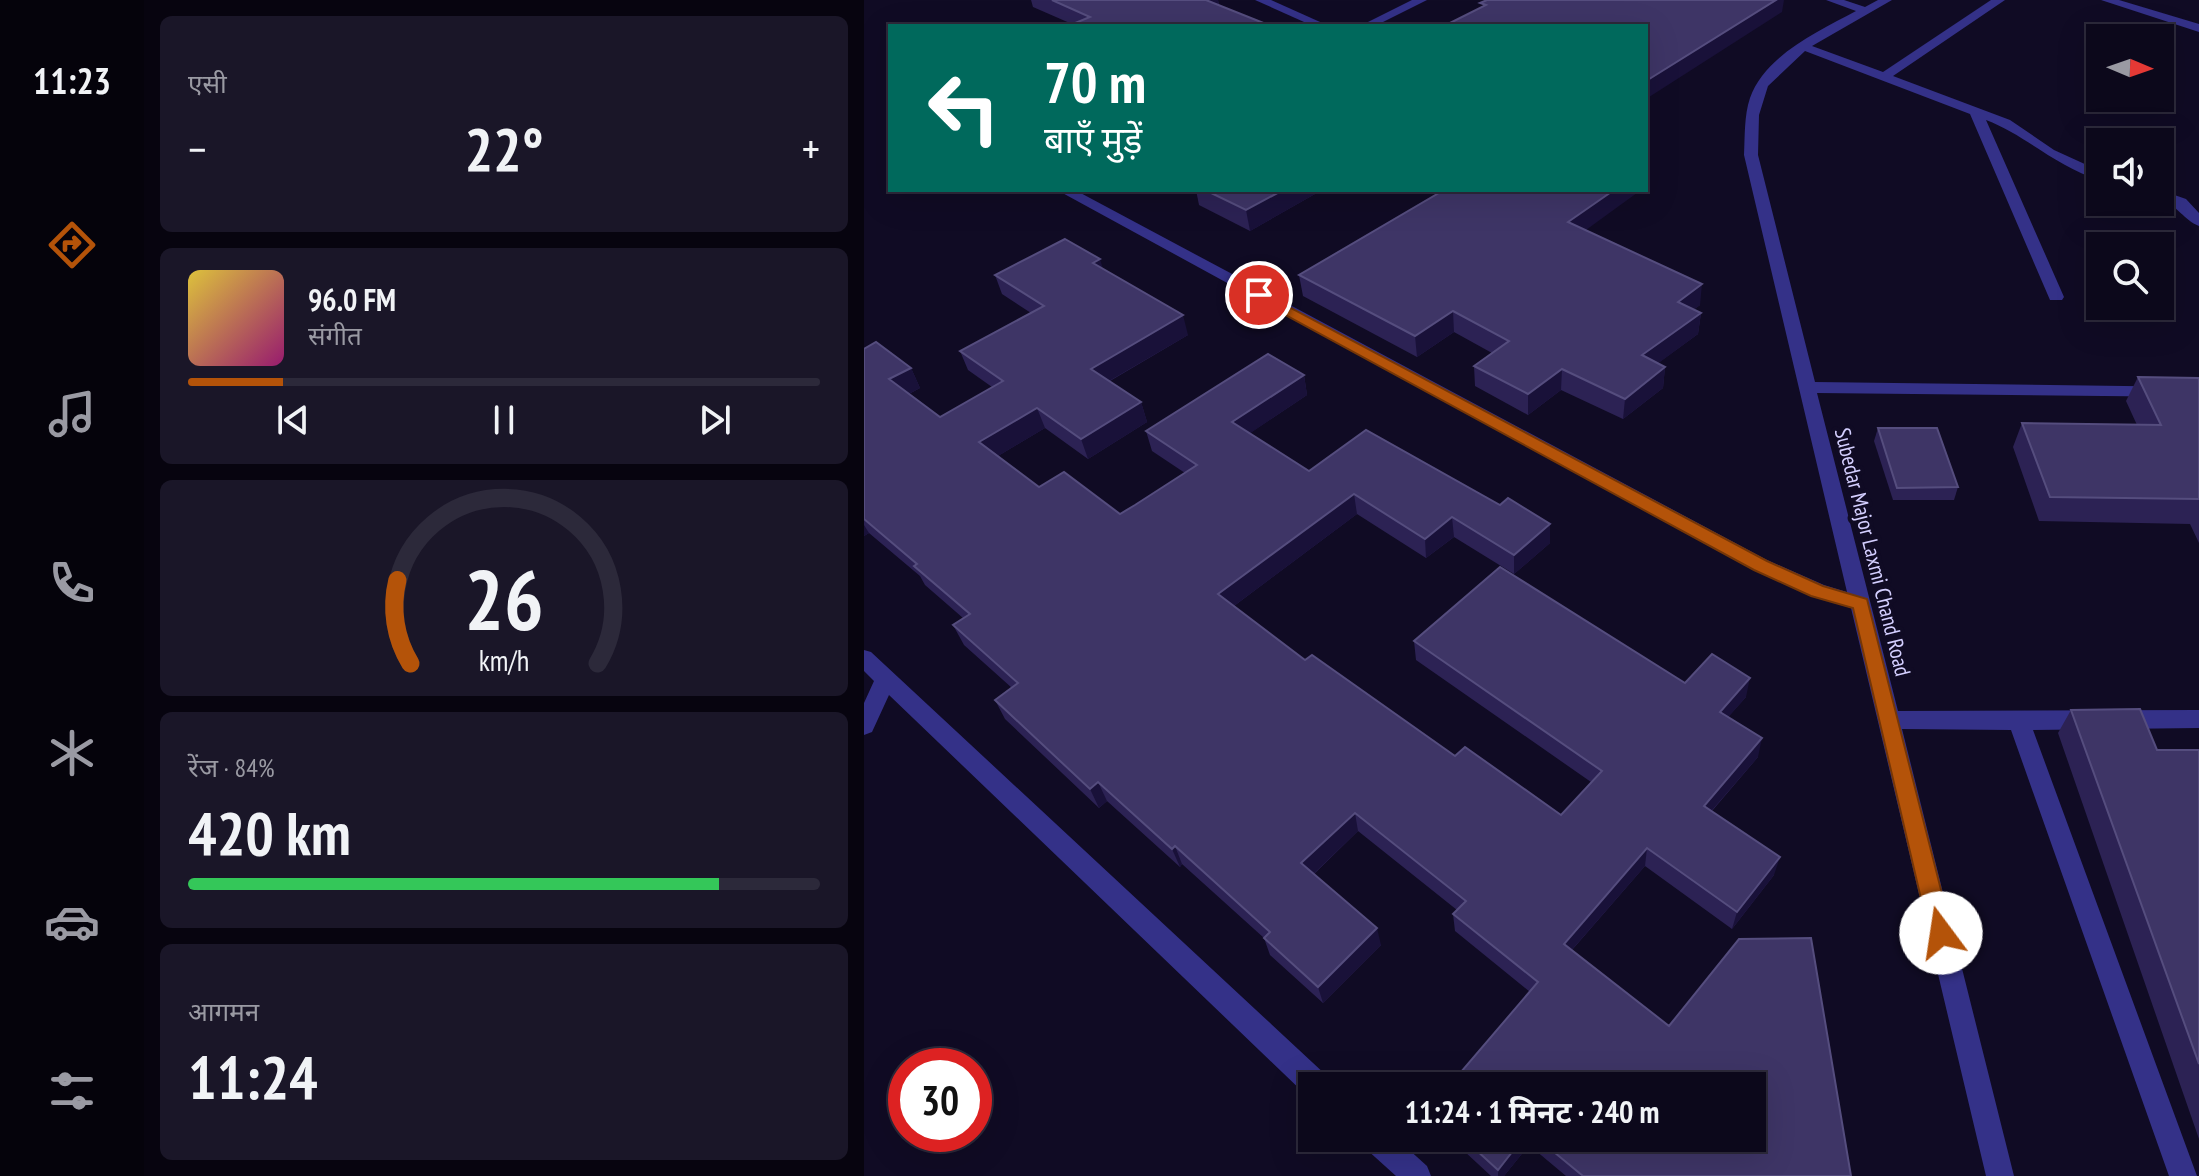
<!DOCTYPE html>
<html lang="hi">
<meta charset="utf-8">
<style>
:root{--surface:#0c081b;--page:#1a1628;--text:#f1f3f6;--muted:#9a9aa3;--line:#2c293a;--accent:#b45309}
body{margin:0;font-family:"PT Sans Narrow","Noto Sans Devanagari",sans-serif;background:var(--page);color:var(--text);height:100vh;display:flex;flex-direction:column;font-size:30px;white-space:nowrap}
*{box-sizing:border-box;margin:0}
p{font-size:26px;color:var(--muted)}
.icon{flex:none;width:44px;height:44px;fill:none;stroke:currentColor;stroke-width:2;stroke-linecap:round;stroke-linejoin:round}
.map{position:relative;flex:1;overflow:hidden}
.sheet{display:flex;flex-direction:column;gap:16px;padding:16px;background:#07040f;width:720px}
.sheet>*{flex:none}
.hud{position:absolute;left:24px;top:24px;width:760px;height:168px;border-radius:0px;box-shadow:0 8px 32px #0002,0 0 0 2px var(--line);background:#00695c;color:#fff;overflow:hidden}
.needle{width:52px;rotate:92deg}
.controls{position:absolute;left:1222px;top:24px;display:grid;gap:16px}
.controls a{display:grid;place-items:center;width:88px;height:88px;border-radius:0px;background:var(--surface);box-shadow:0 8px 32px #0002,0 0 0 2px var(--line);font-size:40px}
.speed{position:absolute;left:24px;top:1048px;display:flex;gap:16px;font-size:40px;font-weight:700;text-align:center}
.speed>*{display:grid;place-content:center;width:104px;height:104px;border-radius:50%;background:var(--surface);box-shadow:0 8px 32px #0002,0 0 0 2px var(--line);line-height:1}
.speed .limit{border:12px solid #d22;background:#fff;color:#111}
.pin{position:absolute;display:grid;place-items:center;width:68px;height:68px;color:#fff;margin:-34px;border:4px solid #fff;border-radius:50%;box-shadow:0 2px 8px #0007}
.me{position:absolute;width:88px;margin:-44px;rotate:346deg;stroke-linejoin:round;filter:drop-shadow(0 0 6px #0008)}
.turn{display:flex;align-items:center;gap:28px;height:168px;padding:0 24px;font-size:36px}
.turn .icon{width:104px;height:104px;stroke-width:2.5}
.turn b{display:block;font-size:56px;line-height:68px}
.big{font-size:60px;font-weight:700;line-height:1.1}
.sheet .card{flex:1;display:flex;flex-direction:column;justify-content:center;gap:12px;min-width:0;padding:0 28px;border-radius:12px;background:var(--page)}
.sheet .dial{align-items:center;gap:0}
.dial svg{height:208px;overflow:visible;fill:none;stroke:var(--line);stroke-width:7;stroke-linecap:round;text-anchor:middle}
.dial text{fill:var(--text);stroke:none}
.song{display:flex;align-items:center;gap:24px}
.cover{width:96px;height:96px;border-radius:12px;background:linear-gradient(135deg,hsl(50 70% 55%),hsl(320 70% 35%))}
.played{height:8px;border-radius:4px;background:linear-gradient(90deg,var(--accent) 15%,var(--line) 15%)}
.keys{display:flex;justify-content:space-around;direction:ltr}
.heat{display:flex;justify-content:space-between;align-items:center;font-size:44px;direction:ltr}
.charge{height:12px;border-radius:6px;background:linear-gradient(90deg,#34c759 84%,var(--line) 0)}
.trip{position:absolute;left:434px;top:1072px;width:468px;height:80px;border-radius:0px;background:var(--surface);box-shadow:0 8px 32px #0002,0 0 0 2px var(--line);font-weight:700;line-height:80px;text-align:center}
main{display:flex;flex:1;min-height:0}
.dock{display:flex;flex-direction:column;width:144px;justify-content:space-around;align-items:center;background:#05030b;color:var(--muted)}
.dock .icon{width:56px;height:56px}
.dock .on{color:var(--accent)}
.dock b{font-size:36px;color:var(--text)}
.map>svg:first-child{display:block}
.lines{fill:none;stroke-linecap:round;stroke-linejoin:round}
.minor{fill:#343188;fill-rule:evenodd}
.wall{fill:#2c2254}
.shaded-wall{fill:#191139}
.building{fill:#3e3566;stroke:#554d7e;stroke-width:2}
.route{fill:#b45309;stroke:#753606;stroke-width:2}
.labels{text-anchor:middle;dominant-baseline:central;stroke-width:8;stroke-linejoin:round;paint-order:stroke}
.street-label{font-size:22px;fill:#d4cfff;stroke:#100b24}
</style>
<main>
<nav class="dock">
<b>11:23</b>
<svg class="icon on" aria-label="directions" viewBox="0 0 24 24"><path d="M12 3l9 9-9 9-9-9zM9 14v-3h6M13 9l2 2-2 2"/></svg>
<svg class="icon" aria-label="music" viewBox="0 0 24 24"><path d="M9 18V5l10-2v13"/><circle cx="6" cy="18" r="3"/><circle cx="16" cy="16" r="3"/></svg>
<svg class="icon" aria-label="phone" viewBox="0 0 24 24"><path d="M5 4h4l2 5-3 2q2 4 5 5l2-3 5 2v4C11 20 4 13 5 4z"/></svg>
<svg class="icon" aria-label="climate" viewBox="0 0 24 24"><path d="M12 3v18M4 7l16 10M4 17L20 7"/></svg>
<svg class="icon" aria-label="car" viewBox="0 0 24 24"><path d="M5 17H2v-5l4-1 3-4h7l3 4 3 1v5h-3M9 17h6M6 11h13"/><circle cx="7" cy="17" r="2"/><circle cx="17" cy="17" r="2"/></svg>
<svg class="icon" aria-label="filters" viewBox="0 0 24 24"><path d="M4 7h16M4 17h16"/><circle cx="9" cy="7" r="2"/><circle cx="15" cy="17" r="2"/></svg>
</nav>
<section class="sheet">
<div class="card"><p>एसी</p>
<div class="heat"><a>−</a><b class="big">22°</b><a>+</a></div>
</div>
<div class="card">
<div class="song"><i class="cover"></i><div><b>96.0 FM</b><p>संगीत</p></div></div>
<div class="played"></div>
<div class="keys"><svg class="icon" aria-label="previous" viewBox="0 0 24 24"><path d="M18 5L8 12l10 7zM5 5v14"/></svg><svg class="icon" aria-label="pause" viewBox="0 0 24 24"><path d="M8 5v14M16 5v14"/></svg><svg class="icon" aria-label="next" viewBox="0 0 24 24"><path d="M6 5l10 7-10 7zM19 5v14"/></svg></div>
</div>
<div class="card dial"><svg viewBox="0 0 100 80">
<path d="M14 69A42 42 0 1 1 86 69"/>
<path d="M14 69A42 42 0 0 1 9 37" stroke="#b45309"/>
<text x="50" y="56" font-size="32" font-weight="700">26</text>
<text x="50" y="72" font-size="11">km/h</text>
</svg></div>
<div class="card"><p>रेंज · 84%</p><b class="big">420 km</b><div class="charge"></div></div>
<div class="card"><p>आगमन</p><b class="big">11:24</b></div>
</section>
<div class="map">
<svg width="1335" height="1176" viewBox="0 0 1335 1176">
<rect width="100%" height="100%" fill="#100b24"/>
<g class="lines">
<g class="minor">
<polygon points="391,0 407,0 465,26 449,26"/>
<polygon points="548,0 563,0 511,26 496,26"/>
<path d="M962 0H980L1001 7 1014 0H1028L948 46 1019 72 1127 0H1141L1029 76 1146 120 1190 150 1236 171V180C1192 167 1162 135 1122 120L1200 297 1198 300H1186L1106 114 941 51 904 86 895 115 894 155 951 382 1335 387V397L953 393 1034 711 1335 710V728L1169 730 1333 1176H1305L1147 730 1038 729 1150 1176H1122L987 608 947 596 889 570 193 190H211L903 560 960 585 983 592 880 155C881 136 880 116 886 98 901 55 955 31 992 11Z"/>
<polygon points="1237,0 1255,0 1335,24 1335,32"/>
<path d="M1296 190 1322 199 1335 213V226C1320 220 1314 206 1296 199Z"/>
<polygon points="0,650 7,652 463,1076 467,1086 448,1086 448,1098 443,1096 25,695 8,732 0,735 0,703 10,681 0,671"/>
<polygon points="497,1138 532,1138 563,1166 567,1176 532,1176 501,1148"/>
</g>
</g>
<g class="wall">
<polygon points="167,0 354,0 355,5 208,24 169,7"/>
<polygon points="332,190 458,190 386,231 335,205"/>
<polygon points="721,230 836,305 829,310 837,313 834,334 794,363 801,367 799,388 759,419 697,390 664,415 611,386 610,366 628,353 590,332 553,357 439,296 435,275"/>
<polygon points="239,269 324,335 246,381 277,402 283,422 224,459 181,428 134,456 175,487 256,514 321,473 288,451 282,431 440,375 443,395 386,433 445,471 636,505 686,524 686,543 650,574 590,537 562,558 493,514 370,606 441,660 591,756 697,815 727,782 552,660 550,641 821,683 882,697 864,717 894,757 848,811 910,875 868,929 781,866 708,950 987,1176 702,1176 665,1145 640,1176 627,1176 586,1138 888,1138 666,992 591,931 589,914 593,910 494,831 450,874 517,945 459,1003 406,955 400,938 318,864 316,867 243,801 235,808 141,719 131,700 148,688 100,645 89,625 99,618 61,585 56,576 5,533 0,536 0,349 47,368 56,388 45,394 76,417 128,387 104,370 96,351 167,313 138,294 131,275"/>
<polygon points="1274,377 1335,378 1335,543 1326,524 1175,521 1149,447 1158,423 1273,425 1262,401"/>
<polygon points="1014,428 1094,487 1090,500 1029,500 1010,441"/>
<polygon points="1207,710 1293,750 1335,750 1335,1139 1194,733"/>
</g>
<g class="shaded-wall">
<polygon points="336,0 354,0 355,8"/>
<polygon points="912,0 920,0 918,12 782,99 782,81"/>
<polygon points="419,190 458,190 386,231 382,210"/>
<polygon points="750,190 777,190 704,243 704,222"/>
<polygon points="236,259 242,279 229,263"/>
<polygon points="838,284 836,305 812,323 814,302"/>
<polygon points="589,311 590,332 553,357 551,336"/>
<polygon points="837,313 834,334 777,376 778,355"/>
<polygon points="319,315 324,335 233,388 227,369"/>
<polygon points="801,367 799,388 759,419 761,399"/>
<polygon points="47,368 56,388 35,399 25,379"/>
<polygon points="698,369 697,390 664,415 664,394"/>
<polygon points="440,375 443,395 373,442 368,422"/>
<polygon points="277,402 283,422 224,459 217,439"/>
<polygon points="173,408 181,428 124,462 115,442"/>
<polygon points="490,494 493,514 359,614 354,594"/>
<polygon points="588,517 590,537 562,558 561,539"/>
<polygon points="686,524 686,543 650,574 650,555"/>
<polygon points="0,525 5,533 0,536"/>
<polygon points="886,678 882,697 852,731 856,712"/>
<polygon points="898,738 894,757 836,824 840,806"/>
<polygon points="234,782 243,801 235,808 226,789"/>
<polygon points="491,813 494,831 442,881 437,863"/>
<polygon points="311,846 318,864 316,867 308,849"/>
<polygon points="783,848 781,866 699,960 700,944"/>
<polygon points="916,857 910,875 868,929 873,912"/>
<polygon points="513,928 517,945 459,1003 454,987"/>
<polygon points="659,1138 665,1138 665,1145 640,1176 634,1176 634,1170"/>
</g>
<g class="building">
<polygon points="188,0 342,0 407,26 204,26 226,17"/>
<polygon points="623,0 912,0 782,81 782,26 580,26 622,5 616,3"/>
<polygon points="341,190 419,190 382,210"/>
<polygon points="580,190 750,190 704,222 838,284 814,302 837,313 778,355 801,367 761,399 698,369 664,394 610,366 645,341 589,311 551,336 435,275"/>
<polygon points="201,239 236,259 229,263 319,315 227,369 277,402 217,439 173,408 115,442 175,487 200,472 256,514 271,505 333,465 282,431 404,354 440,375 368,422 445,471 502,430 636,505 644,498 686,524 650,555 588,517 561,539 490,494 354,594 441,660 448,655 591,756 601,747 697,815 738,771 550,641 636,567 821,683 848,654 886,678 856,712 898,738 840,806 916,857 873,912 783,848 700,944 805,1026 875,939 947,938 987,1176 719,1176 673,1138 888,1138 888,1086 585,1086 674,982 589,914 602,901 491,813 437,863 513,928 454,987 400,938 406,932 311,846 308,849 234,782 226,789 131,700 154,683 89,625 106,614 50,566 53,564 0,519 0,349 12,342 47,368 25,379 76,417 139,381 96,351 180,306 131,275"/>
<polygon points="1274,377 1335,378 1335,499 1186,497 1158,423 1297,425"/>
<polygon points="1014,428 1073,428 1094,487 1033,488"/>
<polygon points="1276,709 1293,750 1335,750 1335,1064 1207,710"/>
<polygon points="599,1138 659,1138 634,1170"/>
</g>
<polygon class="route" points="395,291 903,561 959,586 1003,599 1088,933 1085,941 1077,944 1069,941 1065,933 989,608 947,596 890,570 390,298 388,295"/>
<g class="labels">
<g class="street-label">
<text transform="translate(1009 552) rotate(76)">Subedar Major Laxmi Chand Road</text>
</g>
</g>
</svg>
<div class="controls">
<a><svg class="needle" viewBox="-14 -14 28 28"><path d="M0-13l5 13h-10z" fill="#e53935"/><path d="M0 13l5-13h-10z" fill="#9a9aa3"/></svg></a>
<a><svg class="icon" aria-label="sound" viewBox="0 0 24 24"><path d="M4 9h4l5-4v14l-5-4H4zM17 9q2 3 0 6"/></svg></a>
<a><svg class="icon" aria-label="search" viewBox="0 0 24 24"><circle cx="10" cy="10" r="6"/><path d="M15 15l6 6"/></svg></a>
</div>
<div class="speed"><div class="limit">30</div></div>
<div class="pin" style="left:395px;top:295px;background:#d93025"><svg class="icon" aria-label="arrive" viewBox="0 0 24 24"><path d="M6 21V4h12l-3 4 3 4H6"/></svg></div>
<svg class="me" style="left:1077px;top:933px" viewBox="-20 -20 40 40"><circle r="19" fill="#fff"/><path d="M0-13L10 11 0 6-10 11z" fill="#b45309"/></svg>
<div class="trip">11:24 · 1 मिनट · 240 m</div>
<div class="hud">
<div class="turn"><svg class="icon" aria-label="left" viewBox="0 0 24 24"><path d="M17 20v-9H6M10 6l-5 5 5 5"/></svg><div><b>70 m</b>बाएँ मुड़ें</div></div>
</div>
</div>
</main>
